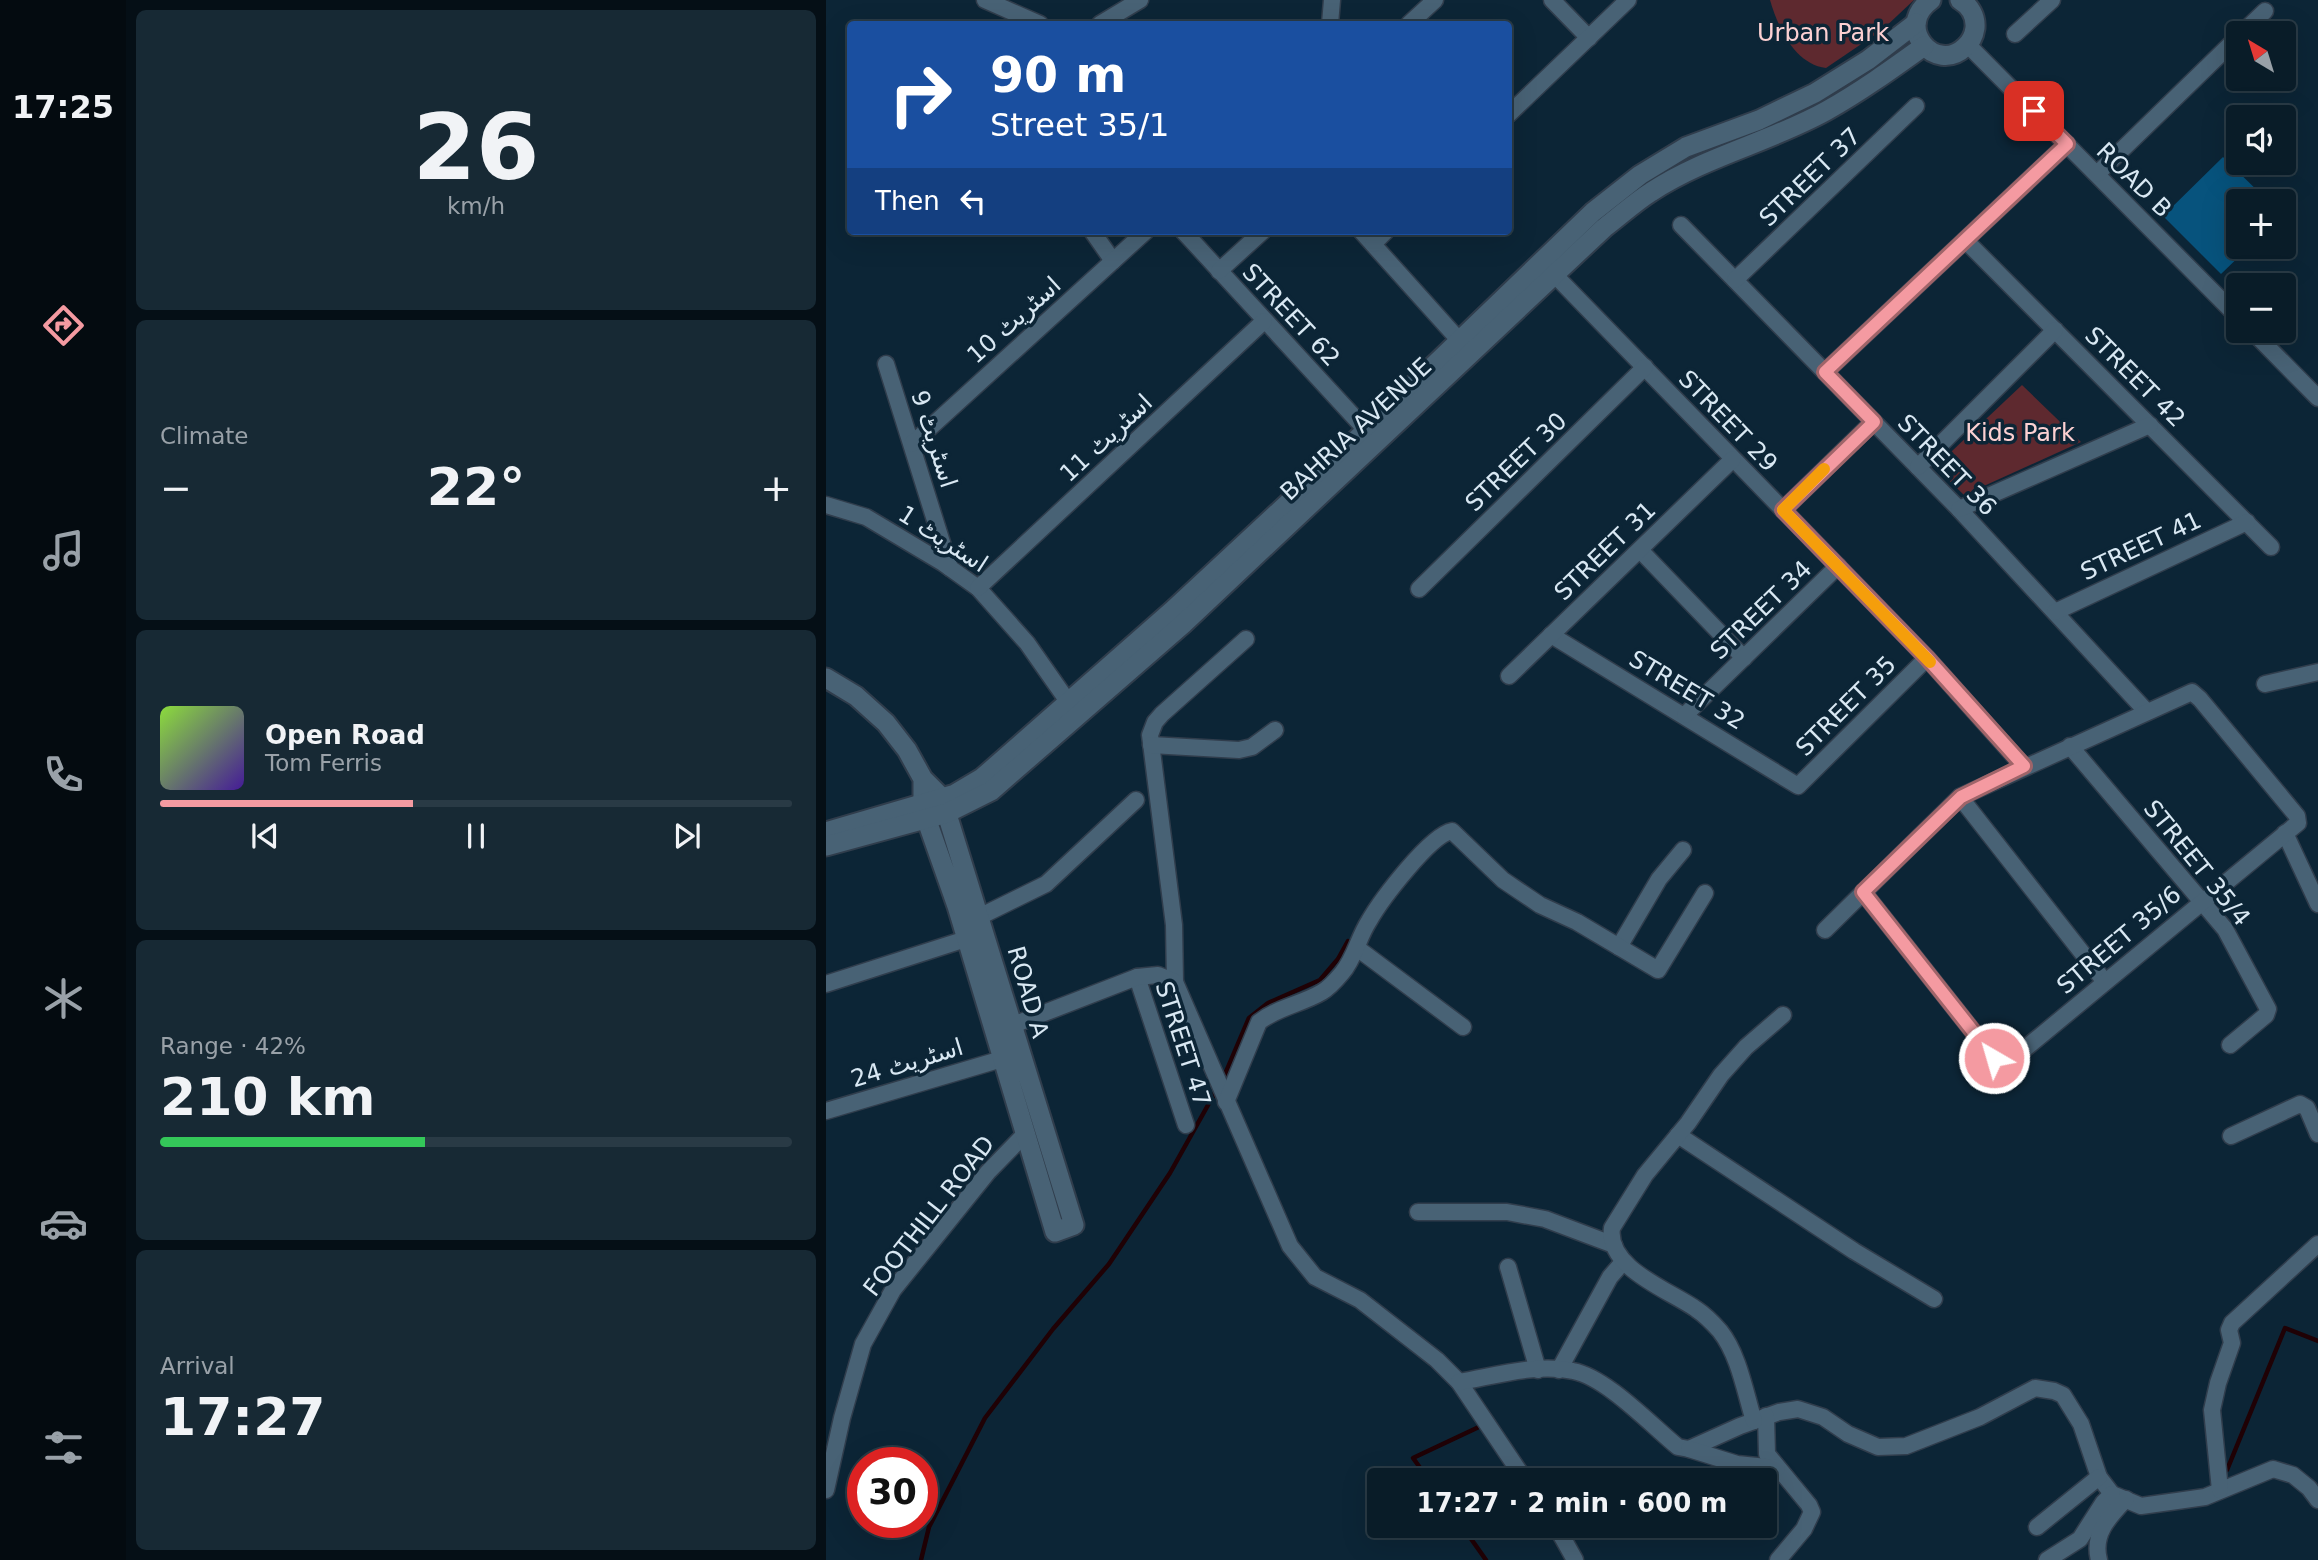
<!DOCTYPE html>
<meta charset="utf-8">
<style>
:root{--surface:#091c28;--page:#172934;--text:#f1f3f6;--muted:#99a1a8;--line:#293a45;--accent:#f49aa1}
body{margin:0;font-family:"DejaVu Sans","Noto Naskh Arabic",sans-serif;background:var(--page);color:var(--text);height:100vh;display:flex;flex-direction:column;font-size:26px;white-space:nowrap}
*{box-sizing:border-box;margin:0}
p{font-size:23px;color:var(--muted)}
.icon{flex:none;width:38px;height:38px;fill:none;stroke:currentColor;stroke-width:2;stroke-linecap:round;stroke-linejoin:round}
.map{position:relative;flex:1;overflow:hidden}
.details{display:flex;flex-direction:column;gap:10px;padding:10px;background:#050f16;width:700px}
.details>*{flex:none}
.guide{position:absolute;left:21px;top:21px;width:665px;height:214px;border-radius:7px;box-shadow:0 7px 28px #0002,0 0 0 2px var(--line);background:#1a4fa0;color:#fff;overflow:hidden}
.needle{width:46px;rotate:322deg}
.controls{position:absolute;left:1400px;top:21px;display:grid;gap:14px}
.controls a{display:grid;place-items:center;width:70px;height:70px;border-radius:7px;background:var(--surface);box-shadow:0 7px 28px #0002,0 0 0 2px var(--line);font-size:35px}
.speed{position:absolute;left:21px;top:1447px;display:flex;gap:14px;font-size:35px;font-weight:700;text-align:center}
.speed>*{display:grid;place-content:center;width:91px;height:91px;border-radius:50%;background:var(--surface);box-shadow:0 7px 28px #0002,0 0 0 2px var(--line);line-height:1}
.speed .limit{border:10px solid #d22;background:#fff;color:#111}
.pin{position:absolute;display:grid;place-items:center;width:60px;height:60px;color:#fff;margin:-30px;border-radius:14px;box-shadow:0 4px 10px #0006}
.me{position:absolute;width:77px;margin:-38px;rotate:322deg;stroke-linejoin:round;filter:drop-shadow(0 0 5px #0008)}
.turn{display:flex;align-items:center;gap:24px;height:147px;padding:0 28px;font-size:32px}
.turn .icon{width:91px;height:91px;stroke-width:2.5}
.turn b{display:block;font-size:49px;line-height:60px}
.then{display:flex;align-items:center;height:66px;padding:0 28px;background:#0003;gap:14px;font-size:26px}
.big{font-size:52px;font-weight:800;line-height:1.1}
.details .widget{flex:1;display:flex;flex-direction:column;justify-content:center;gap:10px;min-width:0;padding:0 24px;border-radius:10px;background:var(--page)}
.details .dial{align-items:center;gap:0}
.dial b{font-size:91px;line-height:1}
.song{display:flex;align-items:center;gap:21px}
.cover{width:84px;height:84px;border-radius:10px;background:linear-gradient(135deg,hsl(90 70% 55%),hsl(260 70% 35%))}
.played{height:7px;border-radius:4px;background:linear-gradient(90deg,var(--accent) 40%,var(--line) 40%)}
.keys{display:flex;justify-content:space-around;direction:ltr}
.heat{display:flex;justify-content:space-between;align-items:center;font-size:38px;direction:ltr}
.charge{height:10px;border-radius:5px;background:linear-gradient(90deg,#34c759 42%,var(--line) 0)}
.trip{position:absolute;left:541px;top:1468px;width:410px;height:70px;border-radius:7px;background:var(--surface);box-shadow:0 7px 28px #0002,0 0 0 2px var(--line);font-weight:800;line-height:70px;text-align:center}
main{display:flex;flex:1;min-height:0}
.dock{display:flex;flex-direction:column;width:126px;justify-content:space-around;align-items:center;background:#040b10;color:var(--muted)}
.dock .icon{width:49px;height:49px}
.dock .current{color:var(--accent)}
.dock b{font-size:32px;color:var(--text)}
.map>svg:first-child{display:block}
.green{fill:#5e292f}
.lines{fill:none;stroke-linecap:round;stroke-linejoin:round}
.stream{stroke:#1f0105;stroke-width:4.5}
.building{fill:#07537d}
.minor-casing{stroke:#303d4c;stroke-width:19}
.tertiary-casing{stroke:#303d4c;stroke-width:23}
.minor{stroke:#486275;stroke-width:16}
.tertiary{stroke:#486275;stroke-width:19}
.route-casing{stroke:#9f6469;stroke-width:18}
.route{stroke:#f49aa1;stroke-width:12}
.slow{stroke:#f59e0b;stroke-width:12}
.labels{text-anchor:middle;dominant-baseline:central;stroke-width:7;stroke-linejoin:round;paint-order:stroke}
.park-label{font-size:24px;fill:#fcd0d2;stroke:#0c2536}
.street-label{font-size:24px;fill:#d9e8f3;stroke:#0c2536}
</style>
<main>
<nav class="dock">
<b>17:25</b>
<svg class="icon current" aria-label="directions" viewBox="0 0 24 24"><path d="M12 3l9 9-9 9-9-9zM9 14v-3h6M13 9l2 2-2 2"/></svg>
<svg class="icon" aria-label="music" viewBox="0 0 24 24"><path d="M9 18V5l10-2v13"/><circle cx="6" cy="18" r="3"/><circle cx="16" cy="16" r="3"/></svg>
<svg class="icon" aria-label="phone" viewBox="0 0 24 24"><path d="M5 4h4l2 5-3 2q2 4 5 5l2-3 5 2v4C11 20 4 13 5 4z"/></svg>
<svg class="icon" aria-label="climate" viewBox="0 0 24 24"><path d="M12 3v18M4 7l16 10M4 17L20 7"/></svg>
<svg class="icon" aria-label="car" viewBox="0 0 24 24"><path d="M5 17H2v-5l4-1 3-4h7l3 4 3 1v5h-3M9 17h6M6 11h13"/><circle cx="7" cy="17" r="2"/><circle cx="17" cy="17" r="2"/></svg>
<svg class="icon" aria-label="filters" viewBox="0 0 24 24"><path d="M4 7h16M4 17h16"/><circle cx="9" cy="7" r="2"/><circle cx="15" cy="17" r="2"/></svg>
</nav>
<section class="details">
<div class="widget dial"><b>26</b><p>km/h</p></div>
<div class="widget"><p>Climate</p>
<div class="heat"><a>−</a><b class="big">22°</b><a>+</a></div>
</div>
<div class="widget">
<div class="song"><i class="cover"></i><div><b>Open Road</b><p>Tom Ferris</p></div></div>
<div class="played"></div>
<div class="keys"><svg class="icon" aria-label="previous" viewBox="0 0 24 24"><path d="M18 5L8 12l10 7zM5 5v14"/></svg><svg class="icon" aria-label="pause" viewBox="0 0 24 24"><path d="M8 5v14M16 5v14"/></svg><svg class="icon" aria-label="next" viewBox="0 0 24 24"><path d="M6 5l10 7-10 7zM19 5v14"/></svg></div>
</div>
<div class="widget"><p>Range · 42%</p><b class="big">210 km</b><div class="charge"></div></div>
<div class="widget"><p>Arrival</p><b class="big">17:27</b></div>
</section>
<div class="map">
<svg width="1492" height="1560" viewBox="0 0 1492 1560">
<rect width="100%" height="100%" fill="#0c2536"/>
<g class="green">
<path d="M944 0H1088L1056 30 1000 68C969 64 952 28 944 0Z"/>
<polygon points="1196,385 1255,442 1138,495 1109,467"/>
</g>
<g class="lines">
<g class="stream">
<polyline points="397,1079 423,1018 442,1003 494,980 512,959 522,941"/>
<polyline points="1401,1470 1459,1328 1492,1341"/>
<polyline points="603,1480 587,1458 655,1426"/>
<polyline points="636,1526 660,1560"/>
<polyline points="95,1560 103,1527 159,1418 227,1329 283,1264 344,1173 391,1089"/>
</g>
</g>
<polygon class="building" points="1397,157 1442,201 1412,201 1412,247 1423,247 1395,274 1337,216"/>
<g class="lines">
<defs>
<g id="minor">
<polyline points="159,0 214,24"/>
<polyline points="726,0 763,38"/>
<polyline points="274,24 314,0"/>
<polyline points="504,24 506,0"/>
<polyline points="583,24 609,0"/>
<polyline points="1416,33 1439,11"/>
<polyline points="1189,34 1226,0"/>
<polyline points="1142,45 1412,317"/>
<polyline points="682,115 802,0"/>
<polyline points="1271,174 1412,37"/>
<polyline points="855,225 1133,509 1321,712"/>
<polyline points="266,231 287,261"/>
<polyline points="357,231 540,430"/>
<polyline points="535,231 633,340"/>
<polyline points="1139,240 1445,547"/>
<polyline points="547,244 560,231"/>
<polyline points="721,267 1101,658 1198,767"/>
<polyline points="393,271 437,231"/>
<polyline points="909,280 1090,106"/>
<polyline points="1426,331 1492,398"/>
<polyline points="60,364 124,568"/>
<polyline points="999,372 1241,144"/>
<polyline points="86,444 320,231"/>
<polyline points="1092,467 1229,330"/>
<polyline points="0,505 40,517 117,563 152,588 201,643 243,703"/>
<polyline points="1133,509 1324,425"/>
<polyline points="957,510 1047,422"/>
<polyline points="814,550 918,658"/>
<polyline points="152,588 438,321"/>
<polyline points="593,589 819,367"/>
<polyline points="1229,612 1421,522"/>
<polyline points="725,635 972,786 1101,658"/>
<polyline points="420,639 336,714 329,722 324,735 348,925 349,982 464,1246 489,1277 534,1300 611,1360 633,1382 699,1480"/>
<polyline points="683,676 907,459"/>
<polyline points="1439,684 1492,672"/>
<polyline points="859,715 1012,566"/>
<polyline points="325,745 413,750 426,747 449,730"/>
<polyline points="1244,746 1399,929 1442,1009 1440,1015 1404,1045"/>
<polyline points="1134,797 1279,982"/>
<polyline points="1459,833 1492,904"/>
<polyline points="155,916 220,884 310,800"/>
<polyline points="999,930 1134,797 1366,692 1374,699 1471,816 1472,823 1184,1061 1174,1062 1168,1058 1037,892"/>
<polyline points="793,947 833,879 857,850"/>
<polyline points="531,948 637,1027"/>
<polyline points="311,977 360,1125"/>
<polyline points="0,984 140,939"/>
<polyline points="177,1029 311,977 332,975 349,982"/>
<path d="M400 1102 433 1022C452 1007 476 1004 496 992 503 988 511 979 516 973 529 958 532 938 543 921 555 900 604 835 626 831L677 880 714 905 751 922 832 970 879 893"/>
<polyline points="0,1111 176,1059"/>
<polyline points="852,1135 1028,1251 1108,1299"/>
<polyline points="1405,1136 1474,1104 1481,1108 1492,1134"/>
<polyline points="592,1212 681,1212 719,1219 788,1245"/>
<polyline points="682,1267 712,1370"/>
<polyline points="733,1370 784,1277 797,1262"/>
<path d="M633 1382C669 1376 710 1363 747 1371 780 1377 825 1425 852 1447L863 1449 914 1426 953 1412 972 1409 997 1417 1022 1434 1052 1447 1080 1446 1154 1417 1209 1388 1228 1391 1237 1395 1255 1424 1273 1477 1286 1494 1315 1506 1351 1501 1379 1497 1447 1469 1467 1475 1483 1488 1492 1500"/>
<polyline points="940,1416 941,1454 983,1505 986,1512 978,1529 952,1560"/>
<path d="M928 1421C919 1392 913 1355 894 1331 887 1323 879 1315 870 1309 843 1290 780 1268 786 1228L819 1175 862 1123 895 1075 920 1047 957 1015"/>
<polyline points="863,1449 911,1464 951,1468"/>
<polyline points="0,1490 16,1418 37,1344 67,1290 162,1172 199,1134"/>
<polyline points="1394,1490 1386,1410 1392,1383 1406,1343 1403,1330 1406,1323 1492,1244"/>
<polyline points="730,1526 749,1560"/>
<polyline points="1211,1527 1273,1477"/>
<polyline points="1221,1560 1254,1539 1277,1503 1286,1494"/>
<path d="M1273 1560C1266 1534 1283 1517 1300 1499"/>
</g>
<g id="tertiary">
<path d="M1105 0C1067 27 1110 75 1139 47 1145 42 1148 35 1149 28 1150 16 1144 6 1134 0"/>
<polyline points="0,678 30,696 60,723 81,750 97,779 116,798 248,1225 229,1232 131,906 100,818 97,804 97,779"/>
<polyline points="0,832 129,794 156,778 346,611 546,425 767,212 814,175 860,147 933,120 989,93 1042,60 1090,23"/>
<path d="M0 846 121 813 165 791 357 624 778 228C794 216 809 202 825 192 878 157 944 142 1000 111 1034 92 1066 69 1098 46"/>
</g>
</defs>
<use href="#minor" class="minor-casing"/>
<use href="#tertiary" class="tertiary-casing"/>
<use href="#minor" class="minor"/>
<use href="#tertiary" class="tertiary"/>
</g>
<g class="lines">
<defs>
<polyline id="route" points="1168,1058 1037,892 1135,797 1198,766 1101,658 957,510 1048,422 999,372 1241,144 1208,111"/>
</defs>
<use href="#route" class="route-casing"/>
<use href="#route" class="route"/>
<polyline class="slow" points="998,469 957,510 1104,662"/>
</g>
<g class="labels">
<g class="park-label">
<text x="997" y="33">Urban Park</text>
<text x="1194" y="433">Kids Park</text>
</g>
<g class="street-label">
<text transform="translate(984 177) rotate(-44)">STREET 37</text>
<text transform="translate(1308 180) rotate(45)">ROAD B</text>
<text transform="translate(465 315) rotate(47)">STREET 62</text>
<text transform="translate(188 320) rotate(-42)">اسٹریٹ 10</text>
<text transform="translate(1309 377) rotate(45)">STREET 42</text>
<text transform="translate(902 421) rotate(46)">STREET 29</text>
<text transform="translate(530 429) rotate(-43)">BAHRIA AVENUE</text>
<text transform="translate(280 438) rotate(-43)">اسٹریٹ 11</text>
<text transform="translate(108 439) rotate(72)">اسٹریٹ 9</text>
<text transform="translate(690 462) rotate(-44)">STREET 30</text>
<text transform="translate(1121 465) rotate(46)">STREET 36</text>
<text transform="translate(117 539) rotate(33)">اسٹریٹ 1</text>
<text transform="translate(1315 546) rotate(-25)">STREET 41</text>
<text transform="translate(779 551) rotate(-44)">STREET 31</text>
<text transform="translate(935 610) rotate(-44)">STREET 34</text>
<text transform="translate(861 690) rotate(31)">STREET 32</text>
<text transform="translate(1020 706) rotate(-45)">STREET 35</text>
<text transform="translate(1371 863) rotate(51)">STREET 35/4</text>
<text transform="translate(1293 940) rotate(-40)">STREET 35/6</text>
<text transform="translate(202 992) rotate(74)">ROAD A</text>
<text transform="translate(357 1044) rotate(72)">STREET 47</text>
<text transform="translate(81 1063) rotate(-17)">اسٹریٹ 24</text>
<text transform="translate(103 1216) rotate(-52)">FOOTHILL ROAD</text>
</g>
</g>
</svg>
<div class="controls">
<a><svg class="needle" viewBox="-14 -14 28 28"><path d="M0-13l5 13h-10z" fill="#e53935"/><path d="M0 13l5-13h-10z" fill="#99a1a8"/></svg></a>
<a><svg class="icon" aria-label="sound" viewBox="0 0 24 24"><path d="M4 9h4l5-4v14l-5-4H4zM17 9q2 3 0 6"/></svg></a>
<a>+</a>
<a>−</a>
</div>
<div class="speed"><div class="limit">30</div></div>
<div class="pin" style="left:1208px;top:111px;background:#d93025"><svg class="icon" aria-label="arrive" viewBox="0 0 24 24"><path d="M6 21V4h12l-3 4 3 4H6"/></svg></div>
<svg class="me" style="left:1168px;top:1058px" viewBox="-20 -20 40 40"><circle r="17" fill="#f49aa1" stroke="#fff" stroke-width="3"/><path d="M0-11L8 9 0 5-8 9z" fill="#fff"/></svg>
<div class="trip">17:27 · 2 min · 600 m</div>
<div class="guide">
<div class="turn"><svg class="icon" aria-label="right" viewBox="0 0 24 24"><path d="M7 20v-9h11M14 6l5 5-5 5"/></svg><div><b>90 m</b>Street 35/1</div></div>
<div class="then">Then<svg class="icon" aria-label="left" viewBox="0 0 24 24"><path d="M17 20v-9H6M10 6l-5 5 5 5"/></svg></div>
</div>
</div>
</main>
